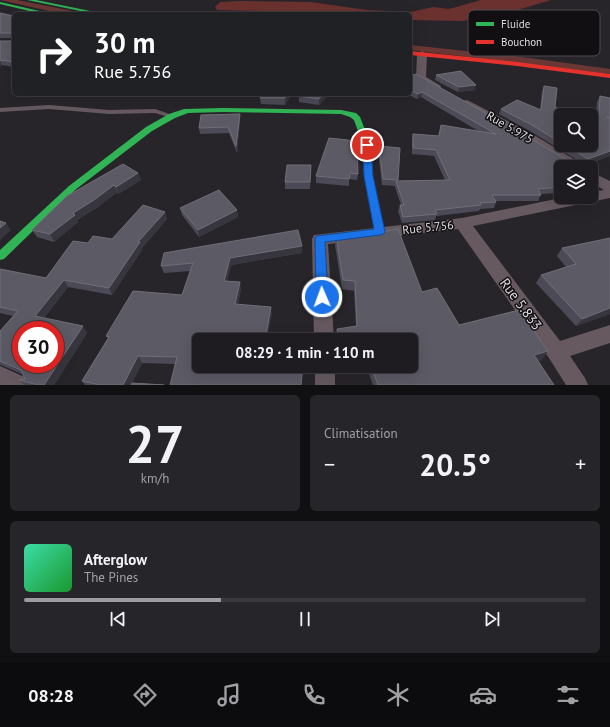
<!DOCTYPE html>
<html lang="fr">
<meta charset="utf-8">
<style>
:root{--surface:#1e1c20;--page:#262529;--text:#f1f3f6;--muted:#a1a1a5;--line:#3c3a3e;--accent:#9f9ca0}
body{margin:0;font-family:"PT Sans",sans-serif;background:var(--page);color:var(--text);height:100vh;display:flex;flex-direction:column;font-size:15px;white-space:nowrap}
*{box-sizing:border-box;margin:0}
p{font-size:13px;color:var(--muted)}
.icon{flex:none;width:22px;height:22px;fill:none;stroke:currentColor;stroke-width:2;stroke-linecap:round;stroke-linejoin:round}
.map{position:relative;height:385px;overflow:hidden}
.side{display:flex;flex-direction:column;gap:10px;padding:10px;background:#100f12;flex:1}
.side>*{flex:none}
.hud{position:absolute;left:12px;top:12px;width:400px;height:84px;border-radius:6px;box-shadow:0 4px 16px #0002,0 0 0 1px var(--line);background:#202124;color:#fff;overflow:hidden}
.fabs{position:absolute;left:554px;top:108px;display:grid;gap:8px}
.fabs a{display:grid;place-items:center;width:44px;height:44px;border-radius:6px;background:var(--surface);box-shadow:0 4px 16px #0002,0 0 0 1px var(--line);font-size:20px}
.speed{position:absolute;left:12px;top:321px;display:flex;gap:8px;font-size:20px;font-weight:700;text-align:center}
.speed>*{display:grid;place-content:center;width:52px;height:52px;border-radius:50%;background:var(--surface);box-shadow:0 4px 16px #0002,0 0 0 1px var(--line);line-height:1}
.speed .limit{border:6px solid #d22;background:#fff;color:#111}
.pin{position:absolute;display:grid;place-items:center;width:34px;height:34px;color:#fff;margin:-17px;border:2px solid #fff;border-radius:50%;box-shadow:0 1px 4px #0007}
.me{position:absolute;width:44px;margin:-22px;rotate:358deg;stroke-linejoin:round;filter:drop-shadow(0 0 3px #0008)}
.turn{display:flex;align-items:center;gap:14px;height:84px;padding:0 16px;font-size:18px}
.turn .icon{width:52px;height:52px;stroke-width:2.5}
.turn b{display:block;font-size:28px;line-height:34px}
.big{font-size:30px;font-weight:800;line-height:1.1}
.side .card{flex:1;display:flex;flex-direction:column;justify-content:center;gap:6px;min-width:0;padding:0 14px;border-radius:6px;background:var(--page)}
.side .dial{align-items:center;gap:0}
.dial b{font-size:52px;line-height:1}
.song{display:flex;align-items:center;gap:12px}
.cover{width:48px;height:48px;border-radius:6px;background:linear-gradient(135deg,hsl(160 70% 55%),hsl(130 70% 35%))}
.played{height:4px;border-radius:2px;background:linear-gradient(90deg,var(--accent) 35%,var(--line) 35%)}
.keys{display:flex;justify-content:space-around;direction:ltr}
.heat{display:flex;justify-content:space-between;align-items:center;font-size:22px;direction:ltr}
.side .tiles{flex:1;display:grid;gap:10px;grid-template-columns:1fr 1fr}
.card:last-child{grid-column:span 2}
.trip{position:absolute;left:192px;top:333px;width:226px;height:40px;border-radius:6px;background:var(--surface);box-shadow:0 4px 16px #0002,0 0 0 1px var(--line);font-weight:800;line-height:40px;text-align:center}
.tab-bar{display:flex;height:64px;justify-content:space-around;align-items:center;background:#0c0b0d;color:var(--muted)}
.tab-bar .icon{width:28px;height:28px}
.tab-bar .current{color:var(--accent)}
.tab-bar b{font-size:18px;color:var(--text)}
.map>svg:first-child{display:block}
.green{fill:#6b3734}
.forest{fill:#6b312f}
.lines{fill:none;stroke-linecap:round;stroke-linejoin:round}
.lane{fill:#665a60;fill-rule:evenodd}
.street{fill:#665a60;fill-rule:evenodd}
.fast{fill:#30b455;fill-rule:evenodd}
.jam{fill:#e5322d;fill-rule:evenodd}
.wall{fill:#4c4a56}
.shaded-wall{fill:#37353e}
.building{fill:#5c5a65;stroke:#706e78;fill-rule:evenodd}
.route{fill:#1a73e8;stroke:#114b97}
.labels{text-anchor:middle;dominant-baseline:central;stroke-width:3;stroke-linejoin:round;paint-order:stroke}
.street-label{font-size:12px;fill:#dfdce0;stroke:#110f12}
.near-street-label{font-size:14px;fill:#dfdce0;stroke:#110f12}
.key{fill:#110f12;stroke:#4f4c50;stroke-width:1}
.key-label{font-size:11px;fill:#dfdce0}
</style>
<div class="map">
<svg width="610" height="385" viewBox="0 0 610 385">
<rect width="100%" height="100%" fill="#28252a"/>
<g class="green">
<polygon points="0,0 17,0 88,14 63,14"/>
<polygon points="410,45 530,58 610,69 610,74 410,50"/>
</g>
<polygon class="forest" points="481,0 551,0 507,13 463,21 410,20 410,14 293,14 260,11 217,10 215,7 220,2 241,1 311,2 367,10 411,12 433,7 449,9"/>
<g class="lines">
<polygon class="lane" points="49,105 109,110 155,109 175,116 172,118 155,113 109,114 49,109 0,112 0,108"/>
<g class="street">
<polygon points="422,51 427,54 426,77 441,86 440,88 432,88 416,78 417,54"/>
<polygon points="467,100 529,132 582,164 584,167 568,167 521,138 463,105 462,103 463,101"/>
<polygon points="591,172 610,181 610,198 473,226 560,341 610,325 610,343 570,356 585,378 588,385 566,385 549,358 458,229 328,244 334,340 314,340 312,239 314,235 462,218 566,197 591,197 591,192 604,190 591,182"/>
<polygon points="0,366 27,378 30,385 0,385"/>
<rect x="315" y="366" width="20" height="19"/>
</g>
<g class="fast">
<polygon points="27,0 36,0 105,14 95,14"/>
<polygon points="0,2 44,12 46,13 42,14 0,4"/>
<polygon points="223,108 341,110 356,113 360,117 371,145 372,176 385,232 384,235 376,235 375,232 364,176 363,145 354,120 350,117 341,114 223,112 188,113 175,118 152,131 75,190 4,259 0,260 0,250 69,186 146,127 169,114 184,109"/>
</g>
<polygon class="jam" points="410,51 517,62 610,74 610,78 517,66 410,55"/>
</g>
<g class="wall">
<polygon points="0,13 14,16 14,67 2,65 0,67 0,41 13,41 13,38 0,38"/>
<polygon points="436,75 475,90 458,92 435,80"/>
<polygon points="410,76 561,167 561,193 541,194 538,201 496,201 496,202 494,208 480,209 479,211 436,216 435,220 402,223 398,211 400,205 401,205 395,187 395,186 382,185 378,151 379,146 400,148 398,181 445,180 434,156 412,154 412,140 413,134 438,136 441,125 480,132 421,97 417,99 407,94 410,94"/>
<polygon points="544,86 555,107 561,115 561,145 591,145 596,116 597,102 600,96 610,98 610,156 585,165 530,131 499,114 501,109 540,110 542,91"/>
<polygon points="292,94 285,105 261,104 260,98"/>
<polygon points="301,94 327,94 327,96 319,105 299,102 299,96"/>
<polygon points="240,120 237,153 229,133 200,134 199,128"/>
<polygon points="329,138 358,174 357,180 349,179 349,186 316,183 316,176"/>
<polygon points="311,172 310,189 285,189 285,182"/>
<polygon points="138,173 141,180 118,194 117,192 98,207 77,220 78,222 54,242 37,237 32,230 67,196"/>
<polygon points="180,208 237,210 238,217 199,237 182,215"/>
<polygon points="165,212 167,219 142,248 142,250 112,295 68,287 44,318 87,333 54,385 24,385 19,380 25,379 24,375 1,365 0,365 0,331 13,316 0,313 0,269 46,278 88,243 112,239"/>
<polygon points="336,235 364,235 422,292 459,325 542,360 538,361 554,385 373,385 366,366 411,366 411,340 337,340 337,329 356,326 354,291 342,289 335,245"/>
<polygon points="610,238 610,314 576,326 536,283 541,275 566,267 557,256 562,248"/>
<polygon points="302,246 302,253 231,265 227,281 241,289 238,304 272,314 175,364 142,363 131,385 85,385 82,381 108,338 106,336 182,295 190,271 164,273 161,266"/>
</g>
<g class="shaded-wall">
<polygon points="0,61 2,65 0,67"/>
<polygon points="476,85 475,90 458,92 459,87"/>
<polygon points="422,92 421,97 417,99 418,94"/>
<polygon points="288,94 292,94 285,105 285,98"/>
<polygon points="323,94 327,94 327,96 319,105 319,99"/>
<polygon points="240,114 240,120 237,153 236,146"/>
<polygon points="610,151 610,156 585,165 588,159"/>
<polygon points="138,173 141,180 118,194 116,187"/>
<polygon points="600,181 596,187 591,189 591,184"/>
<polygon points="114,185 117,192 98,207 77,220 78,222 54,242 50,234 73,213"/>
<polygon points="237,210 238,217 199,237 198,230"/>
<polygon points="165,212 167,219 142,248 142,250 112,295 109,288 138,242"/>
<polygon points="6,223 11,230 0,240 0,228"/>
<polygon points="302,246 302,253 231,265 225,288 224,281 230,258"/>
<polygon points="64,280 68,287 40,323 35,316"/>
<polygon points="240,282 241,289 236,311 235,304"/>
<polygon points="271,307 272,314 267,340 266,335"/>
<polygon points="610,308 610,314 576,326 582,319"/>
<polygon points="83,326 87,333 54,385 44,385"/>
<polygon points="548,351 542,360 528,364 534,355"/>
<polygon points="138,356 142,363 131,385 123,385"/>
</g>
<g class="building">
<polygon points="0,13 14,16 14,62 0,60 0,41 13,41 13,33 0,33"/>
<polygon points="461,71 476,85 459,87 436,75"/>
<polygon points="416,74 523,134 570,162 579,163 575,164 580,167 561,167 561,187 538,189 541,195 492,195 496,202 480,203 481,205 435,210 437,214 403,217 400,205 404,205 396,181 450,180 436,150 413,148 413,134 439,136 441,125 496,134 422,92 418,94 410,90 410,76"/>
<polygon points="544,86 557,88 555,107 572,115 561,115 561,143 532,125 501,109 517,100 541,110"/>
<polygon points="263,94 288,94 285,98 260,98"/>
<polygon points="301,94 323,94 319,99 299,96"/>
<polygon points="600,96 610,98 610,118 607,117 610,119 610,151 588,159 565,145 591,145 591,117 599,115"/>
<polygon points="240,114 236,146 228,127 199,128 201,115"/>
<polygon points="329,138 357,141 358,174 350,173 349,179 316,176"/>
<polygon points="379,146 400,148 398,180 383,179"/>
<polygon points="123,164 138,173 116,187 114,185 94,200 73,213 75,215 50,234 32,230 67,196"/>
<polygon points="287,165 311,165 310,182 285,182"/>
<polygon points="591,174 593,175 594,177 600,181 591,184"/>
<polygon points="219,190 237,210 198,230 180,208"/>
<path d="M143 205 165 212 138 242H140L109 288 64 280 35 316 83 326 44 385H38L19 380 25 379 21 370 0 361V331L18 311 0 307V269L46 278 73 241 88 243 93 236 112 239ZM21 330H55V364H21Z"/>
<polygon points="0,221 6,223 0,228"/>
<polygon points="398,229 422,292 437,288 459,325 519,310 548,351 534,355 554,385 378,385 371,366 411,366 411,340 338,340 337,329 357,326 355,281 343,280 336,235 364,232 364,235"/>
<polygon points="298,230 302,246 230,258 224,281 240,282 235,304 271,307 266,335 282,336 281,340 199,340 199,366 303,366 301,385 170,385 177,357 138,356 123,385 100,385 82,381 109,337 106,336 133,291 182,295 193,263 161,266 164,253"/>
<polygon points="610,238 610,308 582,319 541,275 576,264 562,248"/>
<polygon points="132,383 164,385 131,385"/>
</g>
<polygon class="route" points="367,142 371,145 373,176 385,232 383,234 380,235 325,242 328,297 326,300 322,302 318,300 316,297 315,239 316,236 374,229 364,176 363,145"/>
<g class="labels">
<g class="street-label">
<text transform="translate(510 127) rotate(30)">Rue 5.975</text>
<text transform="translate(428 227) rotate(-6)">Rue 5.756</text>
</g>
<g class="near-street-label">
<text transform="translate(521 304) rotate(54)">Rue 5.833</text>
</g>
</g>
<rect x="468" y="10" width="132" height="46" rx="6" class="key"/>
<rect x="476" y="22" width="18" height="4" fill="#30b455"/>
<rect x="476" y="40" width="18" height="4" fill="#e5322d"/>
<g class="key-label">
<text x="501" y="28">Fluide</text>
<text x="501" y="46">Bouchon</text>
</g>
</svg>
<div class="fabs">
<a><svg class="icon" aria-label="search" viewBox="0 0 24 24"><circle cx="10" cy="10" r="6"/><path d="M15 15l6 6"/></svg></a>
<a><svg class="icon" aria-label="layers" viewBox="0 0 24 24"><path d="M12 4l9 5-9 5-9-5zM3 14l9 5 9-5"/></svg></a>
</div>
<div class="speed"><div class="limit">30</div></div>
<div class="pin" style="left:367px;top:145px;background:#d93025"><svg class="icon" aria-label="arrive" viewBox="0 0 24 24"><path d="M6 21V4h12l-3 4 3 4H6"/></svg></div>
<svg class="me" style="left:322px;top:297px" viewBox="-20 -20 40 40"><circle r="17" fill="#1a73e8" stroke="#fff" stroke-width="3"/><path d="M0-11L8 9 0 5-8 9z" fill="#fff"/></svg>
<div class="trip">08:29 · 1 min · 110 m</div>
<div class="hud">
<div class="turn"><svg class="icon" aria-label="right" viewBox="0 0 24 24"><path d="M7 20v-9h11M14 6l5 5-5 5"/></svg><div><b>30 m</b>Rue 5.756</div></div>
</div>
</div>
<section class="side">
<div class="tiles">
<div class="card dial"><b>27</b><p>km/h</p></div>
<div class="card"><p>Climatisation</p>
<div class="heat"><a>−</a><b class="big">20.5°</b><a>+</a></div>
</div>
<div class="card">
<div class="song"><i class="cover"></i><div><b>Afterglow</b><p>The Pines</p></div></div>
<div class="played"></div>
<div class="keys"><svg class="icon" aria-label="previous" viewBox="0 0 24 24"><path d="M18 5L8 12l10 7zM5 5v14"/></svg><svg class="icon" aria-label="pause" viewBox="0 0 24 24"><path d="M8 5v14M16 5v14"/></svg><svg class="icon" aria-label="next" viewBox="0 0 24 24"><path d="M6 5l10 7-10 7zM19 5v14"/></svg></div>
</div>
</div>
</section>
<nav class="tab-bar">
<b>08:28</b>
<svg class="icon current" aria-label="directions" viewBox="0 0 24 24"><path d="M12 3l9 9-9 9-9-9zM9 14v-3h6M13 9l2 2-2 2"/></svg>
<svg class="icon" aria-label="music" viewBox="0 0 24 24"><path d="M9 18V5l10-2v13"/><circle cx="6" cy="18" r="3"/><circle cx="16" cy="16" r="3"/></svg>
<svg class="icon" aria-label="phone" viewBox="0 0 24 24"><path d="M5 4h4l2 5-3 2q2 4 5 5l2-3 5 2v4C11 20 4 13 5 4z"/></svg>
<svg class="icon" aria-label="climate" viewBox="0 0 24 24"><path d="M12 3v18M4 7l16 10M4 17L20 7"/></svg>
<svg class="icon" aria-label="car" viewBox="0 0 24 24"><path d="M5 17H2v-5l4-1 3-4h7l3 4 3 1v5h-3M9 17h6M6 11h13"/><circle cx="7" cy="17" r="2"/><circle cx="17" cy="17" r="2"/></svg>
<svg class="icon" aria-label="filters" viewBox="0 0 24 24"><path d="M4 7h16M4 17h16"/><circle cx="9" cy="7" r="2"/><circle cx="15" cy="17" r="2"/></svg>
</nav>
